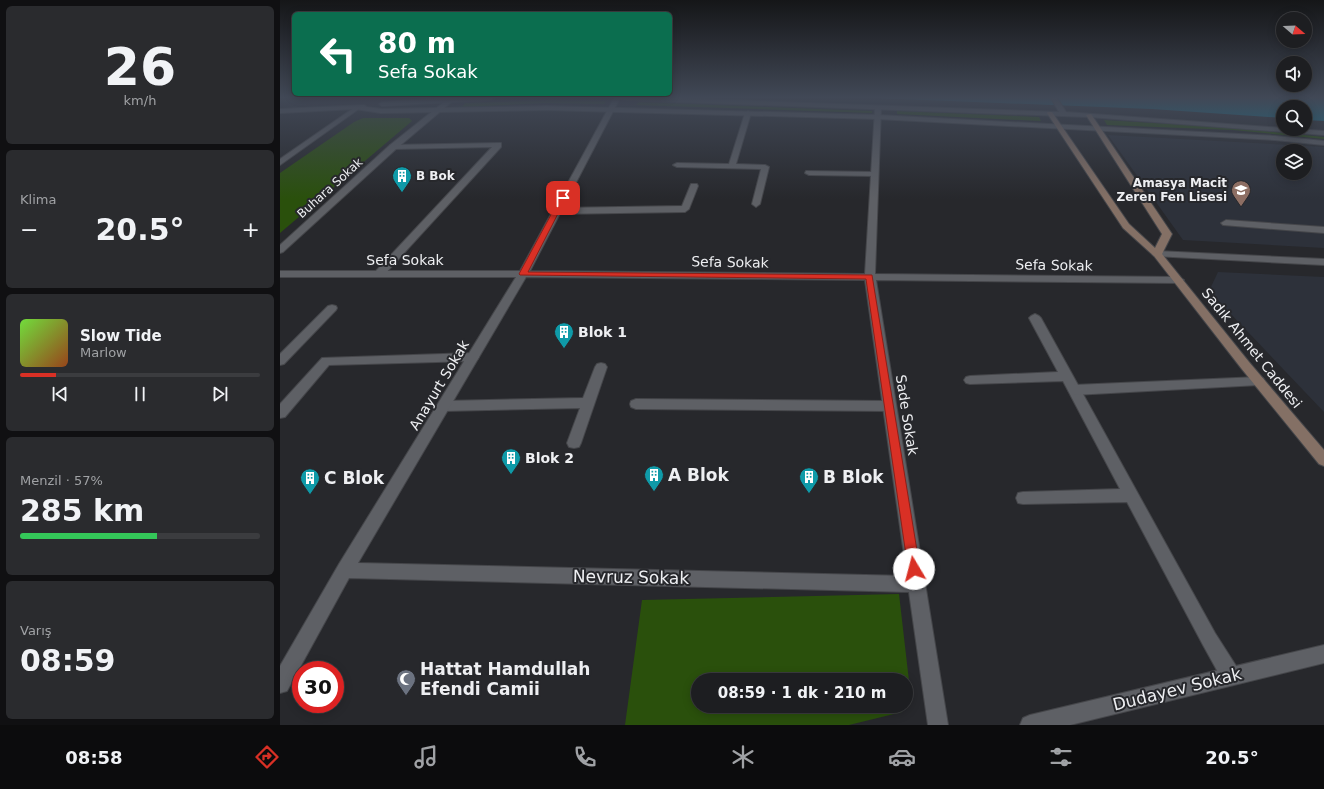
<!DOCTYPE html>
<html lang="tr">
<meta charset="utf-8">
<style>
:root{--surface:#1d1e21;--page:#2a2b2e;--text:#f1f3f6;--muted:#a0a2a5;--line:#3b3c3f;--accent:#d93025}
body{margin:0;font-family:"DejaVu Sans",sans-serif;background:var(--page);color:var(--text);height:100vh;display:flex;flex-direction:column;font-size:15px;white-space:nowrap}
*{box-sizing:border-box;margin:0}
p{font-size:13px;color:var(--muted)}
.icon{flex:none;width:22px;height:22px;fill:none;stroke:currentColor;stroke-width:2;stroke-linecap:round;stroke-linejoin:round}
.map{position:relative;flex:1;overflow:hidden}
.drawer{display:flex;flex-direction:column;gap:6px;padding:6px;background:#101012;width:280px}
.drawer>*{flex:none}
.guide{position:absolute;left:12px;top:12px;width:380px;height:84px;border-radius:6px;box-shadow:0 2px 10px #0003,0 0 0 1px var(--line);background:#0b6e4f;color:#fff;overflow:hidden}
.needle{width:26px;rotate:109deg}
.tools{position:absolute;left:996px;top:12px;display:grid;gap:8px}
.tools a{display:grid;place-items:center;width:36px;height:36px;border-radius:50%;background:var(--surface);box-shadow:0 2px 10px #0003,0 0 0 1px var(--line);font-size:20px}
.speed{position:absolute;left:12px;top:661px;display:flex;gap:8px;font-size:20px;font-weight:700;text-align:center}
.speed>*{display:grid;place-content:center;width:52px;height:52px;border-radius:50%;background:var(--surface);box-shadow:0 2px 10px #0003,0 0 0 1px var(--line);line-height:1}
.speed .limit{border:6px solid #d22;background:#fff;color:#111}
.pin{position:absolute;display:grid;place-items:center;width:34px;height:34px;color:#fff;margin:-17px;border-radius:8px;box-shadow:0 2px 6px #0006}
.me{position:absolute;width:44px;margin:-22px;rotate:352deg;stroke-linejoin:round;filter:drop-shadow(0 0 3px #0008)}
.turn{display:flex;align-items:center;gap:14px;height:84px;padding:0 20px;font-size:18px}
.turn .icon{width:52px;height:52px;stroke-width:2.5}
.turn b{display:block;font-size:28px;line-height:34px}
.big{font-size:30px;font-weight:600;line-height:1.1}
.drawer .tile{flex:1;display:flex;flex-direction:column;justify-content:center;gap:6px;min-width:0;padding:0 14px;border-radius:6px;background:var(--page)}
.drawer .dial{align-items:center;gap:0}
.dial b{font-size:52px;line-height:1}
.song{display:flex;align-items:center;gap:12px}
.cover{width:48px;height:48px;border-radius:6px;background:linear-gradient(135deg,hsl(100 70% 55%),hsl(20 70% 35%))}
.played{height:4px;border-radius:2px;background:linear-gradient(90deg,var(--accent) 15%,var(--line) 15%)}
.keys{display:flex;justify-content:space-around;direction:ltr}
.heat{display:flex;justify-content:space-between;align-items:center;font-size:22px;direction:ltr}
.charge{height:6px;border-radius:3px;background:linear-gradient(90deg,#34c759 57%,var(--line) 0)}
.trip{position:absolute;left:411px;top:673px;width:222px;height:40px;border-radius:20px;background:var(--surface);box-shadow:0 2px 10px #0003,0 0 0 1px var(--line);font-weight:600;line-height:40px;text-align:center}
.menu{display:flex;height:64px;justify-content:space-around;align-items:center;background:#0c0c0d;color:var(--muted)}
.menu .icon{width:28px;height:28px}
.menu .active{color:var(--accent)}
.menu b{font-size:18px;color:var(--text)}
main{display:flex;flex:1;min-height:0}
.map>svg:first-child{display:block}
.built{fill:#2d313a;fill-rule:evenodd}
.green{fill:#2a500c}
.water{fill:#0a809e}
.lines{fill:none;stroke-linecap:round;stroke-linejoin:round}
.service-casing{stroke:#45464a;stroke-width:2}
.pedestrian-casing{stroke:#45464a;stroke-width:2}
.minor-casing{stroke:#45464a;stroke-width:2}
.tertiary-casing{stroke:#45464a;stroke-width:2}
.secondary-casing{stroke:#45464a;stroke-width:2}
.service{fill:#5e6065;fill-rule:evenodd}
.pedestrian{fill:#5e6065;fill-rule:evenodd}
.minor{fill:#5e6065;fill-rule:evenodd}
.tertiary{fill:#5e6065;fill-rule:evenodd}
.secondary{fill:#847065;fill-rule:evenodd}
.route{fill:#d93025;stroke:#8d1f18}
.labels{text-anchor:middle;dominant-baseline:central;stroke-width:4;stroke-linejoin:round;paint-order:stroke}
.far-poi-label{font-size:12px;font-weight:bold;fill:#eeeff2;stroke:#27282c;text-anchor:start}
.far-street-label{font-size:12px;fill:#eeeff2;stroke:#27282c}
.street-label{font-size:14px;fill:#eeeff2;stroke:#27282c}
.poi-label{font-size:14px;font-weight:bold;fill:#eeeff2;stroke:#27282c;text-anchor:start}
.near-poi-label{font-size:17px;font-weight:bold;fill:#eeeff2;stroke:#27282c;text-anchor:start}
.near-street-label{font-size:17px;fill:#eeeff2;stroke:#27282c}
</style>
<main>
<section class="drawer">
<div class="tile dial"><b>26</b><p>km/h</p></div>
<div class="tile"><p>Klima</p>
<div class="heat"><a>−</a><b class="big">20.5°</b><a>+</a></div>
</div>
<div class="tile">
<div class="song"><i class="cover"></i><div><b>Slow Tide</b><p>Marlow</p></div></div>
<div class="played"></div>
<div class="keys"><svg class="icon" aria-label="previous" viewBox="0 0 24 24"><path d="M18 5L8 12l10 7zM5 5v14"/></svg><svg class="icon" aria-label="pause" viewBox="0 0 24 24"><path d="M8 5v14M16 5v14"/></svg><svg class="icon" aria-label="next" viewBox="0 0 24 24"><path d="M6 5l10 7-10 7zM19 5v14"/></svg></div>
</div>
<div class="tile"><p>Menzil · 57%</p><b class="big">285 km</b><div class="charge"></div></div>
<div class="tile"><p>Varış</p><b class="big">08:59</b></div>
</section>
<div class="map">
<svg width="1044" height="725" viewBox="0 0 1044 725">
<rect width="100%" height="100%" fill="#27282c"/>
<g class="built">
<path d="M828 135 1044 147V248L903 240ZM1003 151H1025V173H1003Z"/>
<polygon points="938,272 1044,277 1044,412 929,291"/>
</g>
<g class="green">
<polygon points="270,100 326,101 324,104 265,103 182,107 185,103"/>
<polygon points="359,102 592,111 592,113 356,105"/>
<polygon points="617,111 759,117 761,121 617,114"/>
<polygon points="83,118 129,118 132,121 0,233 0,173 74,122"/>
<polygon points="824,120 955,128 1044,137 1044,139 953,130 827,125"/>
<polygon points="619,594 629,681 626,692 626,680 418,680 418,706 623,706 622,712 569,725 345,725 362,600"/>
</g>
<polygon class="water" points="596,98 1044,98 1044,121 1025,120 1025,107 1003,107 1003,118 872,109"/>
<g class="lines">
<defs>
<g id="service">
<polygon points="468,111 471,113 456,164 485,165 489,167 480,204 476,207 472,204 481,169 397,167 393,165 397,163 449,164 465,113"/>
<polygon points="218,143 221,143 221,147 103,276 95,276 94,274 95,272 212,147 113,149 110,149 110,145"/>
<polygon points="526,171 594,172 598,174 594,176 529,175 525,173"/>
<polygon points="411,184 417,184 418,186 409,209 405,212 277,214 273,211 277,208 402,206"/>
<polygon points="946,220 1044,227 1044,233 943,225 941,223"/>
<polygon points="52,305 56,306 57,308 56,310 4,364 0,365 0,354 48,306"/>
<polygon points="755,314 759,316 761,318 935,633 958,669 960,676 958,683 951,685 944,683 923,645 847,502 743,504 738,503 736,498 738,493 743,492 840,489 783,381 690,384 686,383 684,380 686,377 690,376 778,372 749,318 751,316"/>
<polygon points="193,353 197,354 199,357 197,360 193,361 49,365 5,417 0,418 0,404 42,358"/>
<polygon points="321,363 325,364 327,367 301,443 299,447 294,448 289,447 287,443 300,408 164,411 159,409 158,406 159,403 164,401 303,398 315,367 317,364"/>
<polygon points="356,399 609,401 614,403 615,406 614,409 609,411 356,409 351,407 350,404 351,401"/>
</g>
<polygon id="pedestrian" points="979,377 983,378 985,381 983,384 979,385 794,395 790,393 788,390 790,387 794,385"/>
<g id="minor">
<polygon points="169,98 175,99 116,149 3,252 0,253 0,245 110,145"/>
<path d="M334 98H340L250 271 585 274 595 108 598 106 601 108 595 274 899 277 904 280 899 283 596 280 668 725H648L629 592 69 578 7 691 0 693V666L59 564 236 277H0V271H240ZM246 277 585 280 627 576 78 563Z"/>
<polygon points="75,107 80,108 0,165 0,159"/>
<polygon points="877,251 1044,259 1044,265 874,256 872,254 874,252"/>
<polygon points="1044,645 1044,663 790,725 740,725 743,718 750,715"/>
</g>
<g id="tertiary">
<polygon points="161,98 214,98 211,100 102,106 99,104 102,102"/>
<polygon points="340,98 392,98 779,112 771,98 777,98 786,112 1044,131 1044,135 809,117 343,100"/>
<polygon points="84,105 87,107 101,109 267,106 598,115 995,136 1044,141 1044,145 995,140 598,119 267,110 101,113 75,109 0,113 0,109"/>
</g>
<polygon id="secondary" points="768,112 772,112 849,224 875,248 882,234 806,115 811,114 892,234 882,254 969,362 1044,450 1044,466 1039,464 961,368 874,256 843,228 767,113"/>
</defs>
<use href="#service" class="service-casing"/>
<use href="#pedestrian" class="pedestrian-casing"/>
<use href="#minor" class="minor-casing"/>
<use href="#tertiary" class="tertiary-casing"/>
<use href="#secondary" class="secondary-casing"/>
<use href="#service" class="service"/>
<use href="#pedestrian" class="pedestrian"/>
<use href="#minor" class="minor"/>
<use href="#tertiary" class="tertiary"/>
<use href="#secondary" class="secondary"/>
</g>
<linearGradient id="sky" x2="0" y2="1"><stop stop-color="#151618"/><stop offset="0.49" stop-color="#414856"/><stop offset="1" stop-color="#414856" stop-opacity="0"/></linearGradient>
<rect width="1044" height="199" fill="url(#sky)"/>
<polygon class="route" points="283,196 286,198 248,272 592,275 640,569 638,573 634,575 629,573 628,569 586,279 240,275 239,274 280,198"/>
<defs>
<symbol id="building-pin" viewBox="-11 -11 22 30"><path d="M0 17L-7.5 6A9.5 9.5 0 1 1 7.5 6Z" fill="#0f9aa8" stroke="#27282c"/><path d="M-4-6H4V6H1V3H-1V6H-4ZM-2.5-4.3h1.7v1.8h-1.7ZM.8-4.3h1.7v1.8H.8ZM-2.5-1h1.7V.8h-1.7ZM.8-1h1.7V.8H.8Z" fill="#fff"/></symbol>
<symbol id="school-pin" viewBox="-11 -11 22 30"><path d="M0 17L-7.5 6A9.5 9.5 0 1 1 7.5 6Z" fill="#8d6e63" stroke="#27282c"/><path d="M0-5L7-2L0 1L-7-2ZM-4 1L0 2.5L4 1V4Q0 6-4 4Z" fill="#fff"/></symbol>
<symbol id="mosque-pin" viewBox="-11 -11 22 30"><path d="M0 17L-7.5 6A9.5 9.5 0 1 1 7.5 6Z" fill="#6b7280" stroke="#27282c"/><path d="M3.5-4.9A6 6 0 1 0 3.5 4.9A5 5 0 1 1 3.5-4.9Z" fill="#fff"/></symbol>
</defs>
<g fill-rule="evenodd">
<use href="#building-pin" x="111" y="165" width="22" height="30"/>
<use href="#school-pin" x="950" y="179" width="22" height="30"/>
<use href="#building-pin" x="273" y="321" width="22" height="30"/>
<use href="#building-pin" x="220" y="447" width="22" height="30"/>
<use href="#building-pin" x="363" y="464" width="22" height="30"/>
<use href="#building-pin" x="518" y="466" width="22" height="30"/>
<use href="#building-pin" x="19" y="467" width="22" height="30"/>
<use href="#mosque-pin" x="115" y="668" width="22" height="30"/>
</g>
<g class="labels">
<g class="far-poi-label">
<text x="136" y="176">B Bok</text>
<text x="947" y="183" text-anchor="end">Amasya Macit<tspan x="947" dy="14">Zeren Fen Lisesi</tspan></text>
</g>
<g class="far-street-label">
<text transform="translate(50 188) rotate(-42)">Buhara Sokak</text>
</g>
<g class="street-label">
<text x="125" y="260">Sefa Sokak</text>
<text transform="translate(450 262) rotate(1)">Sefa Sokak</text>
<text transform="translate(774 265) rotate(1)">Sefa Sokak</text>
<text transform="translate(972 348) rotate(51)">Sadık Ahmet Caddesi</text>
<text transform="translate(159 385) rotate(-59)">Anayurt Sokak</text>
<text transform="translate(627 415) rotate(81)">Sade Sokak</text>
</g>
<g class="poi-label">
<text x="298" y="332">Blok 1</text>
<text x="245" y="458">Blok 2</text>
</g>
<g class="near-poi-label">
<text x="388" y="475">A Blok</text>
<text x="543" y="477">B Blok</text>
<text x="44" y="478">C Blok</text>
<text x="140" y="669">Hattat Hamdullah<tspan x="140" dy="20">Efendi Camii</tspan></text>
</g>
<g class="near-street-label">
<text transform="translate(351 577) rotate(1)">Nevruz Sokak</text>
<text transform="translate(897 689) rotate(-14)">Dudayev Sokak</text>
</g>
</g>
</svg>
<div class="tools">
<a><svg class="needle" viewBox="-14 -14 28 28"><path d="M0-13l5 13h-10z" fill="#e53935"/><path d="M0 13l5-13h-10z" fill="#a0a2a5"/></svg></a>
<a><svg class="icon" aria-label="sound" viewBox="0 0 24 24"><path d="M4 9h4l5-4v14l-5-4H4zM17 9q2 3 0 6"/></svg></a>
<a><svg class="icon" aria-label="search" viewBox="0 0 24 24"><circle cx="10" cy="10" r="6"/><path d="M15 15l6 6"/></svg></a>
<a><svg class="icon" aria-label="layers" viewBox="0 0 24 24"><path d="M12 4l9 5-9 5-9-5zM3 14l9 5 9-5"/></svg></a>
</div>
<div class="speed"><div class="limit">30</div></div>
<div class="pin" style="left:283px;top:198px;background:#d93025"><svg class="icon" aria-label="arrive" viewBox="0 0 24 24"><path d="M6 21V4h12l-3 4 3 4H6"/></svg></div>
<svg class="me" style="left:634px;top:569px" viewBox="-20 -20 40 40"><circle r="19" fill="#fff"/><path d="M0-13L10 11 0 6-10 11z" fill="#d93025"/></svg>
<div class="trip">08:59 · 1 dk · 210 m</div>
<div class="guide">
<div class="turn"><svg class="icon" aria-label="left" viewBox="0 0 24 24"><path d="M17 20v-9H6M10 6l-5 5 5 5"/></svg><div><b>80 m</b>Sefa Sokak</div></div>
</div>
</div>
</main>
<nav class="menu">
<b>08:58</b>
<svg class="icon active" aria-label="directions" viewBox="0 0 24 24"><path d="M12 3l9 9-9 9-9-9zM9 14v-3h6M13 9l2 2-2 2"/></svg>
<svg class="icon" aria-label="music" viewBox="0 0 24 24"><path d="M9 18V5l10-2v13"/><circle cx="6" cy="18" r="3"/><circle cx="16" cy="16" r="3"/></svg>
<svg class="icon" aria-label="phone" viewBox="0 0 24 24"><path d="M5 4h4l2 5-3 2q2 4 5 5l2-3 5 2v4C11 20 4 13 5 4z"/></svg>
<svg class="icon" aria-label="climate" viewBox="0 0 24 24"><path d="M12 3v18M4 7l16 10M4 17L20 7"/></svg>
<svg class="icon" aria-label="car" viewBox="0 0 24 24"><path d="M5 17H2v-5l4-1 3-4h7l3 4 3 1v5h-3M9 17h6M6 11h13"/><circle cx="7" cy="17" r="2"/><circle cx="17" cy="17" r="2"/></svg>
<svg class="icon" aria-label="filters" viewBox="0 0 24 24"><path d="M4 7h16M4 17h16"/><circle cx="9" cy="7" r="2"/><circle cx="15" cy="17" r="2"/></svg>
<b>20.5°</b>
</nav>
